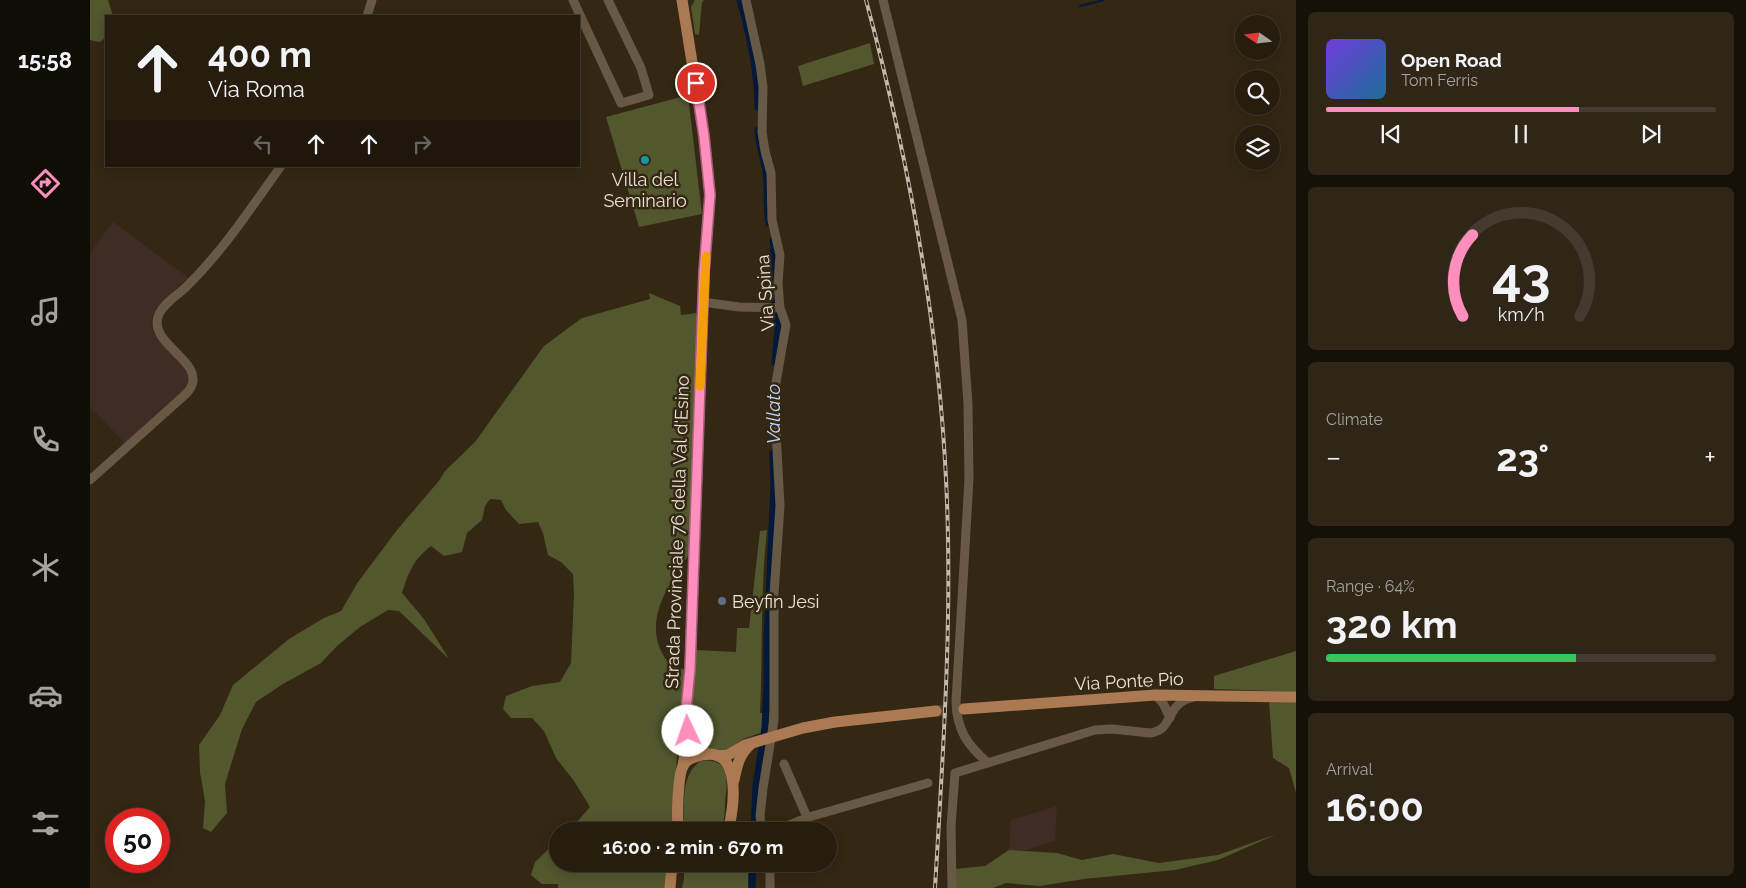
<!DOCTYPE html>
<meta charset="utf-8">
<style>
:root{--surface:#271d0f;--page:#2f2618;--text:#f1f3f6;--muted:#a4a29e;--line:#433b2f;--accent:#fe8ebb}
body{margin:0;font-family:Raleway,sans-serif;background:var(--page);color:var(--text);height:100vh;display:flex;flex-direction:column;font-size:19px;white-space:nowrap}
*{box-sizing:border-box;margin:0}
p{font-size:16px;color:var(--muted)}
.icon{flex:none;width:28px;height:28px;fill:none;stroke:currentColor;stroke-width:2;stroke-linecap:round;stroke-linejoin:round}
.map{position:relative;flex:1;overflow:hidden}
.panel{display:flex;flex-direction:column;gap:12px;padding:12px;background:#151008;width:450px}
.panel>*{flex:none}
.top-card{position:absolute;left:15px;top:15px;width:475px;height:152px;border-radius:0px;box-shadow:0 2px 12px #0003,0 0 0 1px var(--line);background:#271d0f;color:var(--text);overflow:hidden}
.needle{width:32px;rotate:284deg}
.fabs{position:absolute;left:1145px;top:15px;display:grid;gap:10px}
.fabs a{display:grid;place-items:center;width:45px;height:45px;border-radius:50%;background:var(--surface);box-shadow:0 2px 12px #0003,0 0 0 1px var(--line);font-size:25px}
.speed{position:absolute;left:15px;top:808px;display:flex;gap:10px;font-size:25px;font-weight:700;text-align:center}
.speed>*{display:grid;place-content:center;width:65px;height:65px;border-radius:50%;background:var(--surface);box-shadow:0 2px 12px #0003,0 0 0 1px var(--line);line-height:1}
.speed .limit{border:8px solid #d22;background:#fff;color:#111}
.pin{position:absolute;display:grid;place-items:center;width:42px;height:42px;color:#fff;margin:-21px;border:2px solid #fff;border-radius:50%;box-shadow:0 1px 5px #0007}
.me{position:absolute;width:55px;margin:-28px;rotate:357deg;stroke-linejoin:round;filter:drop-shadow(0 0 4px #0008)}
.turn{display:flex;align-items:center;gap:18px;height:105px;padding:0 20px;font-size:22px}
.turn .icon{width:65px;height:65px;stroke-width:2.5}
.turn b{display:block;font-size:35px;line-height:42px}
.lanes{display:flex;align-items:center;height:48px;padding:0 20px;background:#0003;justify-content:center;gap:25px;direction:ltr}
.lanes .off{opacity:.35}
.big{font-size:38px;font-weight:700;line-height:1.1}
.panel .card{flex:1;display:flex;flex-direction:column;justify-content:center;gap:8px;min-width:0;padding:0 18px;border-radius:8px;background:var(--page)}
.panel .dial{align-items:center;gap:0}
.dial svg{height:130px;overflow:visible;fill:none;stroke:var(--line);stroke-width:7;stroke-linecap:round;text-anchor:middle}
.dial text{fill:var(--text);stroke:none}
.song{display:flex;align-items:center;gap:15px}
.cover{width:60px;height:60px;border-radius:8px;background:linear-gradient(135deg,hsl(260 70% 55%),hsl(200 70% 35%))}
.played{height:5px;border-radius:2px;background:linear-gradient(90deg,var(--accent) 65%,var(--line) 65%)}
.keys{display:flex;justify-content:space-around;direction:ltr}
.heat{display:flex;justify-content:space-between;align-items:center;font-size:28px;direction:ltr}
.charge{height:8px;border-radius:4px;background:linear-gradient(90deg,#34c759 64%,var(--line) 0)}
.trip{position:absolute;left:459px;top:822px;width:288px;height:50px;border-radius:25px;background:var(--surface);box-shadow:0 2px 12px #0003,0 0 0 1px var(--line);font-weight:700;line-height:50px;text-align:center}
main{display:flex;flex:1;min-height:0}
.menu{display:flex;flex-direction:column;width:90px;justify-content:space-around;align-items:center;background:#100c06;color:var(--muted)}
.menu .icon{width:35px;height:35px}
.menu .current{color:var(--accent)}
.menu b{font-size:22px;color:var(--text)}
.map>svg:first-child{display:block}
.industrial{fill:#3f2c25}
.green{fill:#52572e}
.lines{fill:none;stroke-linecap:round;stroke-linejoin:round}
.stream{stroke:#03193a;stroke-width:2}
.canal{stroke:#03193a;stroke-width:7}
.major-tunnel{stroke:#4f4331;stroke-width:11;stroke-dasharray:11 5.5;stroke-linecap:butt}
.minor{stroke:#685945;stroke-width:9}
.major{stroke:#ab7a53;stroke-width:11}
.rail-casing{stroke:#c2b8ab;stroke-width:4}
.rail{stroke:#342714;stroke-width:2;stroke-dasharray:5.5;stroke-linecap:butt}
.route-casing{stroke:#a55c7a;stroke-width:12}
.route{stroke:#fe8ebb;stroke-width:9}
.slow{stroke:#f59e0b;stroke-width:9}
.culture-dot{fill:#0f9aa8;stroke:#342714;stroke-width:2}
.service-dot{fill:#5c6f8a;stroke:#342714;stroke-width:2}
.labels{text-anchor:middle;dominant-baseline:central;stroke-width:5;stroke-linejoin:round;paint-order:stroke}
.poi-label{font-size:18px;fill:#eae1d5;stroke:#342714}
.street-label{font-size:18px;fill:#eae1d5;stroke:#342714}
.water-label{font-size:19px;font-style:italic;fill:#bcd6fd;stroke:#342714}
</style>
<main>
<nav class="menu">
<b>15:58</b>
<svg class="icon current" aria-label="directions" viewBox="0 0 24 24"><path d="M12 3l9 9-9 9-9-9zM9 14v-3h6M13 9l2 2-2 2"/></svg>
<svg class="icon" aria-label="music" viewBox="0 0 24 24"><path d="M9 18V5l10-2v13"/><circle cx="6" cy="18" r="3"/><circle cx="16" cy="16" r="3"/></svg>
<svg class="icon" aria-label="phone" viewBox="0 0 24 24"><path d="M5 4h4l2 5-3 2q2 4 5 5l2-3 5 2v4C11 20 4 13 5 4z"/></svg>
<svg class="icon" aria-label="climate" viewBox="0 0 24 24"><path d="M12 3v18M4 7l16 10M4 17L20 7"/></svg>
<svg class="icon" aria-label="car" viewBox="0 0 24 24"><path d="M5 17H2v-5l4-1 3-4h7l3 4 3 1v5h-3M9 17h6M6 11h13"/><circle cx="7" cy="17" r="2"/><circle cx="17" cy="17" r="2"/></svg>
<svg class="icon" aria-label="filters" viewBox="0 0 24 24"><path d="M4 7h16M4 17h16"/><circle cx="9" cy="7" r="2"/><circle cx="15" cy="17" r="2"/></svg>
</nav>
<div class="map">
<svg width="1206" height="888" viewBox="0 0 1206 888">
<rect width="100%" height="100%" fill="#342714"/>
<g class="industrial">
<polygon points="23,222 98,277 66,308 61,323 64,333 97,367 100,374 95,389 35,443 0,407 0,253"/>
<polygon points="967,806 965,841 933,851 919,850 921,820"/>
</g>
<g class="green">
<polygon points="0,0 18,0 23,16 16,16 16,37 10,42 0,40"/>
<polygon points="605,0 614,0 612,2 609,35 605,34 601,7"/>
<polygon points="780,43 784,64 713,86 708,66"/>
<polygon points="598,95 612,214 549,227 516,117"/>
<path d="M559 293 590 306 591 315 608 313 601 552C580 581 551 622 575 658 579 664 589 667 595 670L588 741 582 831H479L500 807 484 781 466 758 454 731 442 718H421L413 709 416 696 442 686 470 682 481 663 484 594 483 574 471 562 458 555 453 533 448 522 429 524 416 510 411 500 400 499 395 506 392 520 377 533 372 552 354 556 341 546C323 560 319 572 312 593L334 619 359 659 309 611 298 610 270 627 247 646 231 663 193 684 166 702 152 729 135 784 137 813 121 832 113 828 115 801 110 772 109 745 130 715 143 685 199 639 234 618 251 611 268 582 307 530 348 482 355 471 385 442 454 346 492 318 560 299Z"/>
<path d="M677 530C670 591 673 652 670 713H681L679 730 653 739 640 748 630 752 616 747 605 740 601 729 606 650 646 652 647 628H659L670 531Z"/>
<polygon points="1206,651 1206,692 1124,689 1124,676"/>
<polygon points="1179,700 1206,702 1206,793 1199,768 1183,758"/>
<path d="M611 761C642 757 637 783 635 803 635 812 634 822 632 831H595L593 825C595 804 590 774 611 761Z"/>
<polygon points="1187,834 1128,860 1085,870 994,879 950,886 916,883 903,888 865,888 865,869 895,866 919,850 967,853 992,860 1023,854 1069,863 1128,855"/>
<polygon points="467,841 468,864 578,864 575,888 468,888 468,884 452,884 441,875 445,862"/>
<polygon points="594,864 658,864 658,888 592,888 594,878"/>
</g>
<g class="lines">
<polyline class="stream" points="990,6 1014,0"/>
<g class="canal">
<path d="M650 0C660 35 668 70 668 107"/>
<path d="M668 130C669 148 676 163 677 180 678 195 676 209 679 223"/>
<polyline points="683,241 684,250 683,299 688,329 685,362"/>
<polyline points="664,831 666,786 675,727 677,683 677,640 684,486 683,453"/>
<polyline points="662,888 663,864"/>
</g>
<polyline class="major-tunnel" points="846,711 874,709"/>
<g class="minor">
<polyline points="483,0 531,103 559,95 551,68 518,0"/>
<polyline points="656,0 670,64 673,87 672,132 675,151 681,173 682,220 690,255 688,283 690,308 696,325 684,394 690,506 684,594 684,720 673,788 670,816 672,831"/>
<path d="M793 0 872 320 878 404 879 479 866 702C867 730 877 745 898 763"/>
<polyline points="277,16 282,0"/>
<polyline points="613,302 649,307 690,308"/>
<path d="M0 480 87 402C91 398 97 394 100 389 117 362 59 345 68 317 71 305 88 295 96 287 133 251 161 208 191 166"/>
<polyline points="1065,695 1073,703 1080,718"/>
<polyline points="694,764 717,817"/>
<polyline points="685,831 719,817 838,783"/>
<polyline points="680,888 680,864"/>
<path d="M862 888 861 826 865 773 1005 730 1022 729 1060 733C1079 730 1076 718 1087 706 1091 701 1098 698 1104 697"/>
</g>
<g class="major">
<polyline points="592,0 614,136 620,195 614,272 600,669 594,740 595,753 593,766"/>
<polyline points="874,709 1065,695 1206,697"/>
<polyline points="597,726 601,740 617,754"/>
<polyline points="628,756 638,755 655,745 713,728 745,722 846,711"/>
<path d="M644 780C647 766 649 754 661 744"/>
<path d="M589 831C586 821 588 775 593 766 597 758 605 757 612 755 653 746 644 809 638 831"/>
<polyline points="580,888 582,864"/>
</g>
<defs>
<path id="rail" d="M776 0C818 157 848 316 856 479 863 615 853 752 845 888"/>
</defs>
<use href="#rail" class="rail-casing"/>
<use href="#rail" class="rail"/>
</g>
<g class="lines">
<defs>
<polyline id="route" points="598,731 595,720 600,669 614,272 620,195 614,136 606,83"/>
</defs>
<use href="#route" class="route-casing"/>
<use href="#route" class="route"/>
<polyline class="slow" points="610,386 616,256"/>
</g>
<circle class="culture-dot" cx="555" cy="160" r="5"/>
<circle class="service-dot" cx="632" cy="601" r="5"/>
<g class="labels">
<g class="poi-label">
<text x="555" y="179">Villa del<tspan x="555" dy="21">Seminario</tspan></text>
<text x="642" y="601" text-anchor="start">Beyfin Jesi</text>
</g>
<g class="street-label">
<text transform="translate(675 293) rotate(-94)">Via Spina</text>
<text transform="translate(587 532) rotate(-88)">Strada Provinciale 76 della Val d'Esino</text>
<text transform="translate(1039 681) rotate(-3)">Via Ponte Pio</text>
</g>
<g class="water-label">
<text transform="translate(683 414) rotate(-90)">Vallato</text>
</g>
</g>
</svg>
<div class="fabs">
<a><svg class="needle" viewBox="-14 -14 28 28"><path d="M0-13l5 13h-10z" fill="#e53935"/><path d="M0 13l5-13h-10z" fill="#a4a29e"/></svg></a>
<a><svg class="icon" aria-label="search" viewBox="0 0 24 24"><circle cx="10" cy="10" r="6"/><path d="M15 15l6 6"/></svg></a>
<a><svg class="icon" aria-label="layers" viewBox="0 0 24 24"><path d="M12 4l9 5-9 5-9-5zM3 14l9 5 9-5"/></svg></a>
</div>
<div class="speed"><div class="limit">50</div></div>
<div class="pin" style="left:606px;top:83px;background:#d93025"><svg class="icon" aria-label="arrive" viewBox="0 0 24 24"><path d="M6 21V4h12l-3 4 3 4H6"/></svg></div>
<svg class="me" style="left:598px;top:731px" viewBox="-20 -20 40 40"><circle r="19" fill="#fff"/><path d="M0-13L10 11 0 6-10 11z" fill="#fe8ebb"/></svg>
<div class="trip">16:00 · 2 min · 670 m</div>
<div class="top-card">
<div class="turn"><svg class="icon" aria-label="ahead" viewBox="0 0 24 24"><path d="M12 20V5M6 11l6-6 6 6"/></svg><div><b>400 m</b>Via Roma</div></div>
<div class="lanes"><svg class="icon off" aria-label="left" viewBox="0 0 24 24"><path d="M17 20v-9H6M10 6l-5 5 5 5"/></svg><svg class="icon" aria-label="ahead" viewBox="0 0 24 24"><path d="M12 20V5M6 11l6-6 6 6"/></svg><svg class="icon" aria-label="ahead" viewBox="0 0 24 24"><path d="M12 20V5M6 11l6-6 6 6"/></svg><svg class="icon off" aria-label="right" viewBox="0 0 24 24"><path d="M7 20v-9h11M14 6l5 5-5 5"/></svg></div>
</div>
</div>
<section class="panel">
<div class="card">
<div class="song"><i class="cover"></i><div><b>Open Road</b><p>Tom Ferris</p></div></div>
<div class="played"></div>
<div class="keys"><svg class="icon" aria-label="previous" viewBox="0 0 24 24"><path d="M18 5L8 12l10 7zM5 5v14"/></svg><svg class="icon" aria-label="pause" viewBox="0 0 24 24"><path d="M8 5v14M16 5v14"/></svg><svg class="icon" aria-label="next" viewBox="0 0 24 24"><path d="M6 5l10 7-10 7zM19 5v14"/></svg></div>
</div>
<div class="card dial"><svg viewBox="0 0 100 80">
<path d="M14 69A42 42 0 1 1 86 69"/>
<path d="M14 69A42 42 0 0 1 20 19" stroke="#fe8ebb"/>
<text x="50" y="56" font-size="32" font-weight="700">43</text>
<text x="50" y="72" font-size="11">km/h</text>
</svg></div>
<div class="card"><p>Climate</p>
<div class="heat"><a>−</a><b class="big">23°</b><a>+</a></div>
</div>
<div class="card"><p>Range · 64%</p><b class="big">320 km</b><div class="charge"></div></div>
<div class="card"><p>Arrival</p><b class="big">16:00</b></div>
</section>
</main>
